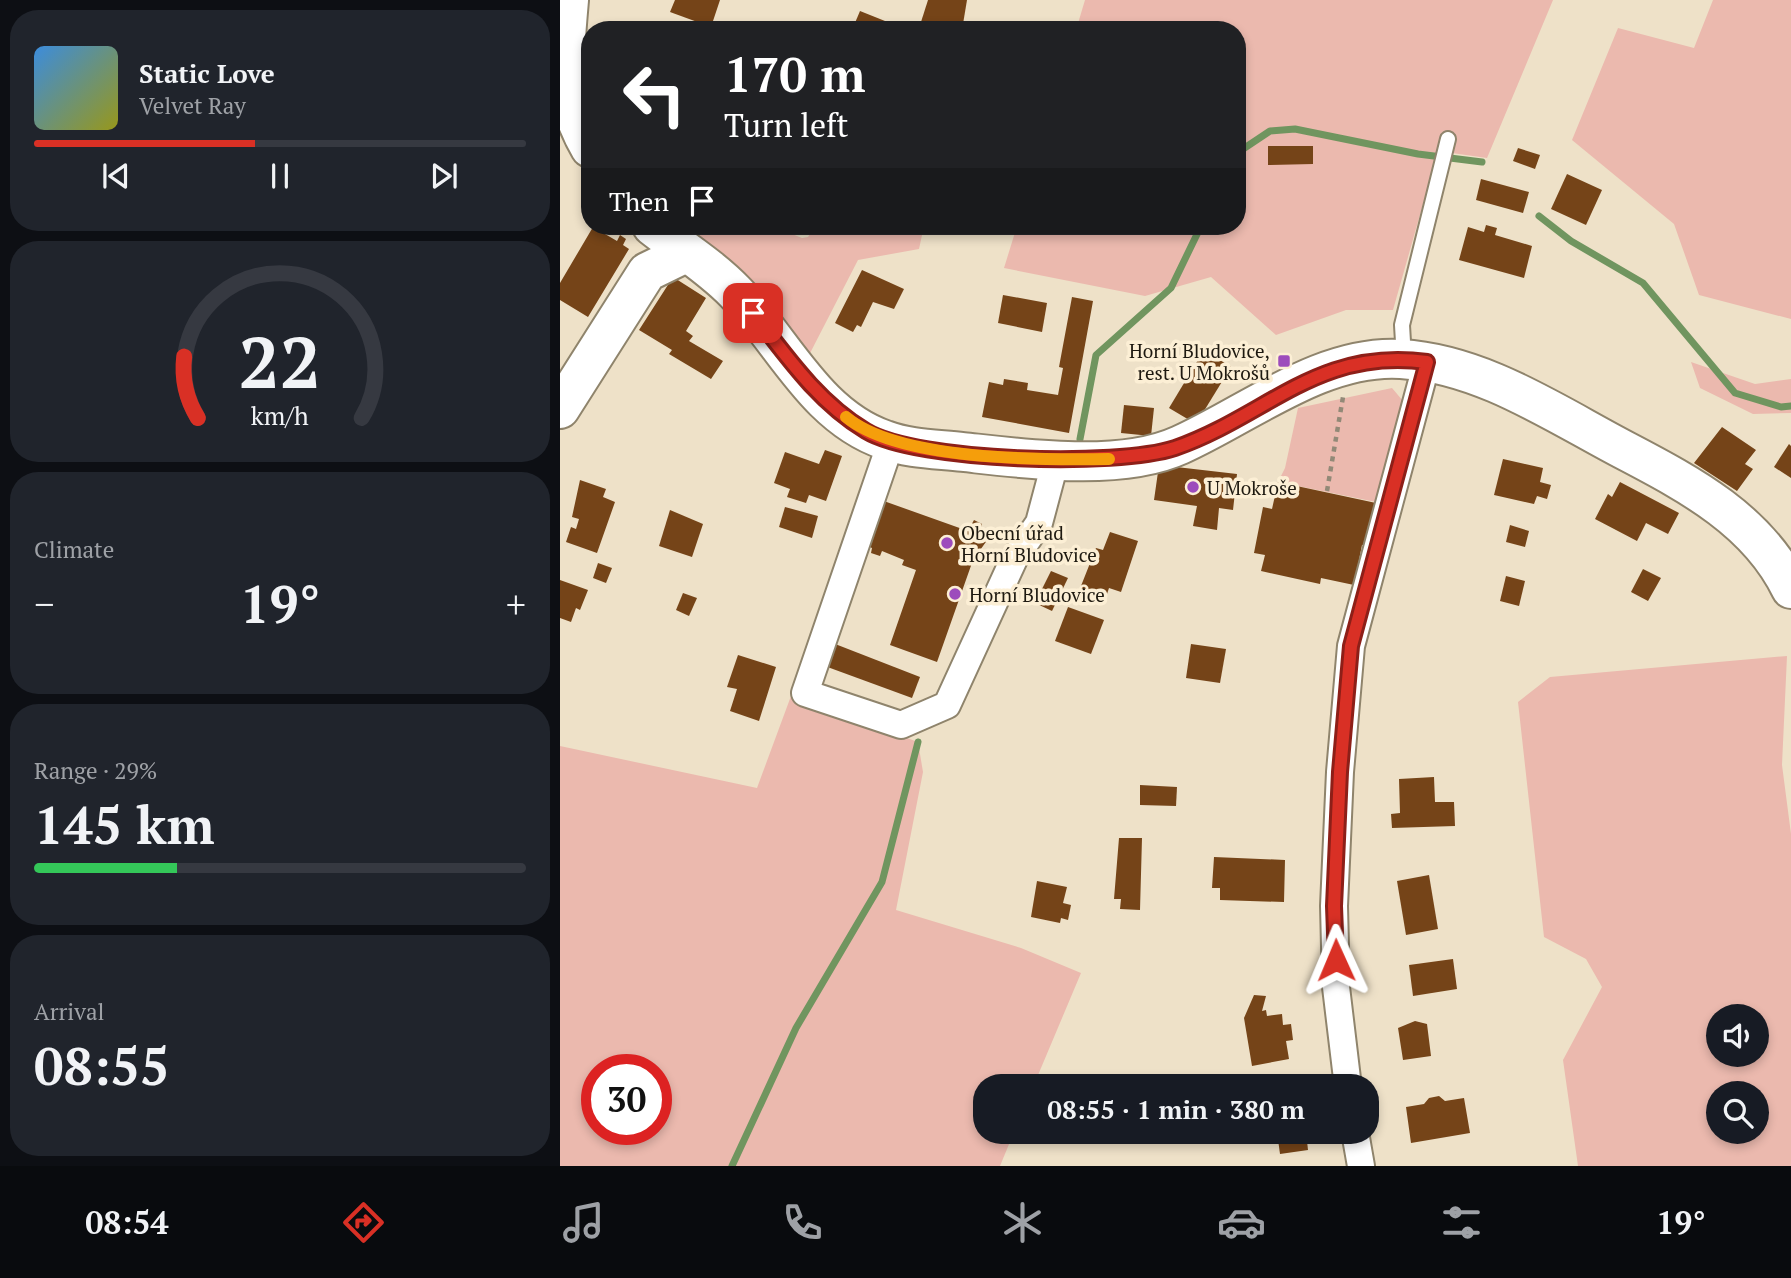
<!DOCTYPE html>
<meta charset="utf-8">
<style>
:root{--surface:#171b24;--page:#20242c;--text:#f1f3f6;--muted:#9ea1a6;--line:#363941;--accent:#d93025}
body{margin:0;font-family:"PT Serif",serif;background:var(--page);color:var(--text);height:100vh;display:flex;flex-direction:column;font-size:26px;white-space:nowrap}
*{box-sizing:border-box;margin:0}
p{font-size:23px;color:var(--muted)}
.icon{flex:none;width:38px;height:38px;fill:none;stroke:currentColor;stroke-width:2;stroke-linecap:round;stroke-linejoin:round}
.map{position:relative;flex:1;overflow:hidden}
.sheet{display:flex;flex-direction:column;gap:10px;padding:10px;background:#0d0f14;width:560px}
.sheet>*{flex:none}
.banner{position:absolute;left:21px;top:21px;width:665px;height:214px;border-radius:28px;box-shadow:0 4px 10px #0003;background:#202124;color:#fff;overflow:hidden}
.buttons{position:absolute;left:1146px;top:1004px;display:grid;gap:14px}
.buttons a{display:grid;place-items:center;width:63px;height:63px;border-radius:50%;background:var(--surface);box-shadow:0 4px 10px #0003;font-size:35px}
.speed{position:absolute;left:21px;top:1054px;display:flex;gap:14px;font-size:35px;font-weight:700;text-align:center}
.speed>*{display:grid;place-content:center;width:91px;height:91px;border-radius:50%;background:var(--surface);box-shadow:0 4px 10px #0003;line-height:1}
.speed .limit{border:10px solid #d22;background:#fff;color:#111}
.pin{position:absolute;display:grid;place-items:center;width:60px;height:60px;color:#fff;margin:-30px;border-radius:14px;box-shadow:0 4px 10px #0006}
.me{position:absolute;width:77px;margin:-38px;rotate:359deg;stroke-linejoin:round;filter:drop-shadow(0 0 5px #0008)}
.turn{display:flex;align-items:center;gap:24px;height:147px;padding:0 28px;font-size:32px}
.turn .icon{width:91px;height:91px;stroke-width:2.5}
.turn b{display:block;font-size:49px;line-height:60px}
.then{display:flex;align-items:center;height:66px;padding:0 28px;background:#0003;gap:14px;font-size:26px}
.big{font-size:52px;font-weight:800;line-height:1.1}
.sheet .tile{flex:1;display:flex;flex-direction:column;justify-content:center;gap:10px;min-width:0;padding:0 24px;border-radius:28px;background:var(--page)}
.sheet .dial{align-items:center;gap:0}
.dial svg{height:182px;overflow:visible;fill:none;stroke:var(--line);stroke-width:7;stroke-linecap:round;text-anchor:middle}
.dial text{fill:var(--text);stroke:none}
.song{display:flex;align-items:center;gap:21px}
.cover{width:84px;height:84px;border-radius:10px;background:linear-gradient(135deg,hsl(210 70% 55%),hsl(60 70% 35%))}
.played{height:7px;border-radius:4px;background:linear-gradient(90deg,var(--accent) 45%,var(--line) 45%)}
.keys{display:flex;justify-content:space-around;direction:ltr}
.heat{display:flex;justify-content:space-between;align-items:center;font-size:38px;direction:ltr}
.charge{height:10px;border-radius:5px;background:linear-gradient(90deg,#34c759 29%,var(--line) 0)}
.trip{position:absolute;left:413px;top:1074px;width:406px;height:70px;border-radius:28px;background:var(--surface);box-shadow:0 4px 10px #0003;font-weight:800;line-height:70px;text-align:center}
.tabs{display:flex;height:112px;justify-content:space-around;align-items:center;background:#090b0e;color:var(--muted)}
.tabs .icon{width:49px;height:49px}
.tabs .selected{color:var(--accent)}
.tabs b{font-size:32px;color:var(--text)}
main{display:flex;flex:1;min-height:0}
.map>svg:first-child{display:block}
.green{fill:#ebb9ae;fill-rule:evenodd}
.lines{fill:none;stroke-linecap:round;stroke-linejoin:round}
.stream{stroke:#70955f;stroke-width:7}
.building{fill:#754418}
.lane-casing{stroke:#8f846c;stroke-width:18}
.street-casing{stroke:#8f846c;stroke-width:30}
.secondary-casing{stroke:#8f846c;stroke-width:42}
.path{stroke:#928977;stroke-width:4.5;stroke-dasharray:5 5;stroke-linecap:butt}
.lane{stroke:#fff;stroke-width:14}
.street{stroke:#fff;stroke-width:26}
.secondary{stroke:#fff;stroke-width:38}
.route-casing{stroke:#8d1f18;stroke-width:18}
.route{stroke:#d93025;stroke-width:12}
.slow{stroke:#f59e0b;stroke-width:12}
.poi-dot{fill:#9d4cbc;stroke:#fcefd5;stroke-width:2.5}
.labels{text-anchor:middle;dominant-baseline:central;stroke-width:7;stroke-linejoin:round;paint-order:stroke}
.poi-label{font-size:19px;fill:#1e1910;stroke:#fcefd5;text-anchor:start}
</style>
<main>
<section class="sheet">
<div class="tile">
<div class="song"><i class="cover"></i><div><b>Static Love</b><p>Velvet Ray</p></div></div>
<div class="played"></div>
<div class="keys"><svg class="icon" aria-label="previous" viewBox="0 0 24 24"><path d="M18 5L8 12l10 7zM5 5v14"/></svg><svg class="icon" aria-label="pause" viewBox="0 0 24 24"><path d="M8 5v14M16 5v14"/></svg><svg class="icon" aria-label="next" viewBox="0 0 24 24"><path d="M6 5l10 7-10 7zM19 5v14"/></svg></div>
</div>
<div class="tile dial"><svg viewBox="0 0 100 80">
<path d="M14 69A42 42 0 1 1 86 69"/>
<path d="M14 69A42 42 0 0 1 8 42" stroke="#d93025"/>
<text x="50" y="56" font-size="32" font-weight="700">22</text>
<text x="50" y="72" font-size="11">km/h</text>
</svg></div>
<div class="tile"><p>Climate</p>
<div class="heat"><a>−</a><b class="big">19°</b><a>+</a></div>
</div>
<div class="tile"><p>Range · 29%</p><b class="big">145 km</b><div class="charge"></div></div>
<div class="tile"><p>Arrival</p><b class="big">08:55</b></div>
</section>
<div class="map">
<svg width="1231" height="1166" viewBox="0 0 1231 1166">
<rect width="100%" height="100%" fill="#eee1c8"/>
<g class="green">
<polygon points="525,0 993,0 927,158 878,151 833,310 786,310 716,335 651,277 585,296 444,268 457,226 677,226 677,30 516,30"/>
<polygon points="1153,0 1231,0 1231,319 1139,295 1114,224 1012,140 1058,28 1134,48"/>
<polygon points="128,226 212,226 242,238 248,237 255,226 364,226 359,249 298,260 247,359 184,278"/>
<polygon points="1131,362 1195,384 1231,379 1231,413 1193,414 1140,388"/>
<polygon points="832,388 843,401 816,502 718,482 725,468 738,408"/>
<path d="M1227 656 1222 765 1231 834V1166H1018L1003 1060 1042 987 1026 959 984 937 958 702 990 677ZM1158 1017H1197V1055H1158ZM1158 1094H1197V1132H1158Z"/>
<path d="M231 696 358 742 363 772 336 910 461 948 521 973 473 1087H425V1132H454L440 1166H0V746L197 788ZM37 1069H96V1129H37Z"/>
</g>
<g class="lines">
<g class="stream">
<polyline points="677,153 710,131 735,129 858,154 922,162"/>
<polyline points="979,216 1011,241 1083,283 1175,393 1221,407 1231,406"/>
<polyline points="520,439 536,355 611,288 641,226"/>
<polyline points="172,1166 236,1028 322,882 358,742"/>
</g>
</g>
<g class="building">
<polygon points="115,0 160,0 151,27 110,12"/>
<polygon points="368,0 407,0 402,30 361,22"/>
<polygon points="300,11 330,23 327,30 292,30"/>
<polygon points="708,146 753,146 753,164 708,165"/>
<polygon points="958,148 980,155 975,169 953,161"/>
<polygon points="1007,174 1042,190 1026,225 991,209"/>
<polygon points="921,179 969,192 963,213 916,200"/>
<polygon points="926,225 937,228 935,235 972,246 964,278 899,260 908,227 924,232"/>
<polygon points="33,227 57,241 60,235 66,239 63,245 69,249 28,317 0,300 0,283"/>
<polygon points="302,270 344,289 334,309 313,302 301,327 297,325 293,332 275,323"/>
<polygon points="113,277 146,298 126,331 133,336 129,341 163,361 151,379 109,354 112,350 79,330"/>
<polygon points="443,295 487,303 482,332 438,323"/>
<polygon points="512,297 533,301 509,433 422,417 429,382 443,385 444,379 468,383 467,390 498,395 503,368 499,367"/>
<polygon points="644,350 671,367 636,424 609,408"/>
<polygon points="564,405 594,408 591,436 561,433"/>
<polygon points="1162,427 1196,450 1185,464 1193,469 1177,491 1134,463"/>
<polygon points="1229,444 1231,446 1231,478 1214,467"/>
<polygon points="265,450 282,456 266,501 249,495 246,503 227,497 230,489 214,483 225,452 259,464"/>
<polygon points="943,459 983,468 980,482 991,485 987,499 977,496 974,504 934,495"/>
<polygon points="599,465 677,474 673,510 659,508 657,530 633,526 637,506 594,500"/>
<polygon points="20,480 46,489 43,497 55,502 37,553 6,542 11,527 16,529 19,519 12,517"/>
<polygon points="718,482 816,503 807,546 802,545 794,585 761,578 760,584 701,571 705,555 694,553 703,507 712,509"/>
<polygon points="1060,482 1119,513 1108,534 1086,523 1077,541 1035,519 1048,494 1052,497"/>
<polygon points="321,500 408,531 414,520 422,524 421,528 433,532 413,560 377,662 330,645 356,570 342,565 344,560 322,551 320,556 311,553 312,548 305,545"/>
<polygon points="225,507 258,516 252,538 219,527"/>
<polygon points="110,510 143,524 132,557 99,546"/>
<polygon points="950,525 969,531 965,547 946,542"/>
<polygon points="550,532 578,541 561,592 549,588 545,600 519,591 536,548 543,550"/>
<polygon points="38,563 52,568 46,583 33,578"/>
<polygon points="1083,569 1101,578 1088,601 1071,592"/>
<polygon points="491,571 508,578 492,611 475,603"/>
<polygon points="946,576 965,581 959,606 940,601"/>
<polygon points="0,580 28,590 20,610 16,608 11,622 0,618"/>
<polygon points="123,593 137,598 129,616 116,610"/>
<polygon points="508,607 544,620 531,654 495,641"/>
<polygon points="270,642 360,677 352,698 262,665"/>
<polygon points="631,644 666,649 660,683 626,678"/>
<polygon points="178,655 216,667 199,721 170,711 177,689 167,687"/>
<polygon points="874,777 875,802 894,802 895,826 832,828 831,814 840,813 839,779"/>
<polygon points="580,785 617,787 616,806 580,805"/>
<polygon points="559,838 582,838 580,910 560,909 561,899 554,899"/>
<polygon points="654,857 725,860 724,902 660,900 660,888 652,888"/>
<polygon points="869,875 878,929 846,935 837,881"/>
<polygon points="477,881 507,887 503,903 511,905 508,920 501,918 500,923 471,917"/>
<polygon points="893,959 897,989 853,996 849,965"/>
<polygon points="694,995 706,996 702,1011 706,1010 707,1016 722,1014 723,1025 731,1024 733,1040 726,1041 729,1059 692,1066 684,1018"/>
<polygon points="855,1021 867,1024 871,1056 843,1060 838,1028"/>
<polygon points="879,1096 885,1101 904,1098 910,1133 851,1143 846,1107 864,1104 869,1098"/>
<polygon points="717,1132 746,1132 748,1150 720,1154"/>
</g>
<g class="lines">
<defs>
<polyline id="lane" points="844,359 842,325 888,139"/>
<g id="street">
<polyline points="331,442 245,693 341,725 387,705 454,559 479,523 496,459"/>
<polyline points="788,1087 776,987 774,906 780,772 791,646 867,362"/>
<polyline points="795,1132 801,1166"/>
</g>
<g id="secondary">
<path d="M9 0C4 57 0 96 30 148"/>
<path d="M92 226C120 248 151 267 175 292 223 341 255 416 325 440 349 449 377 449 403 452 467 459 561 472 620 445 689 414 762 354 841 359 923 364 995 414 1066 451 1131 485 1198 521 1231 589"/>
<polyline points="0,409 87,272 126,253"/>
</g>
</defs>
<use href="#lane" class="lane-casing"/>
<use href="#street" class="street-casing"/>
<use href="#secondary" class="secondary-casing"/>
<polyline class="path" points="767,491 783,397"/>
<use href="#lane" class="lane"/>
<use href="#street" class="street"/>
<use href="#secondary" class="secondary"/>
</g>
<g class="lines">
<defs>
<path id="route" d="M193 313C227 357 258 402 306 431 357 462 558 467 615 448 707 416 758 347 867 362L791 646 780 772 774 906 776 960"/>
</defs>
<use href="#route" class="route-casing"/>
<use href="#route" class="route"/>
<path class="slow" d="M286 417C339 461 481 460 549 459"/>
</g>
<g class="poi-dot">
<rect x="717" y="354" width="14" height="14" rx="3.5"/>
<circle cx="633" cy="487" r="7"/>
<circle cx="387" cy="543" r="7"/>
<circle cx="395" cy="594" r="7"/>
</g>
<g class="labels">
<g class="poi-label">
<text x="710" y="350" text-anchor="end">Horní Bludovice,<tspan x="710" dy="22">rest. U Mokrošů</tspan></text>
<text x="647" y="487">U Mokroše</text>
<text x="401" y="532">Obecní úřad<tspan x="401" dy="22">Horní Bludovice</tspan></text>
<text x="409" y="594">Horní Bludovice</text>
</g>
</g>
</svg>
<div class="buttons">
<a><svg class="icon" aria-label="sound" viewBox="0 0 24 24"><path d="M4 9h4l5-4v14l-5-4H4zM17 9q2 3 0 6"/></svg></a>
<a><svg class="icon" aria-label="search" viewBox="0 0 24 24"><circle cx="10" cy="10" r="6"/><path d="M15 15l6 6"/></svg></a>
</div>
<div class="speed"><div class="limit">30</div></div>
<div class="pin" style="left:193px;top:313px;background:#d93025"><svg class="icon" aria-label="arrive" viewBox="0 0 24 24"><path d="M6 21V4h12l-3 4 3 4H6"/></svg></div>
<svg class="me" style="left:776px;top:960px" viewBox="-20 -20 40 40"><path d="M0-17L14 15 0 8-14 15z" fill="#d93025" stroke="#fff" stroke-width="4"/></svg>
<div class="trip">08:55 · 1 min · 380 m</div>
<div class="banner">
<div class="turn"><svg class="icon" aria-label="left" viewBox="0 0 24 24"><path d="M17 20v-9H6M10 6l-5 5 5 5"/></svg><div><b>170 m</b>Turn left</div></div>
<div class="then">Then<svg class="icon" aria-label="arrive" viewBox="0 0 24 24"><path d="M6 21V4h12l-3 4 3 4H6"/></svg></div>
</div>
</div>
</main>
<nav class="tabs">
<b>08:54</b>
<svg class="icon selected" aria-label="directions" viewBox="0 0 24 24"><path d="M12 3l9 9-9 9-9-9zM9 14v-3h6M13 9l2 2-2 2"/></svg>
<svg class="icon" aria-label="music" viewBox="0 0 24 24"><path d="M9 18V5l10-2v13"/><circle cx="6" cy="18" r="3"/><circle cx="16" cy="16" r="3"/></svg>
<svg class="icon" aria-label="phone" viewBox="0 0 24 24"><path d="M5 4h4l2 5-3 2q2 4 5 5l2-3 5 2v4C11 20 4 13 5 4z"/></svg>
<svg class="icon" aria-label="climate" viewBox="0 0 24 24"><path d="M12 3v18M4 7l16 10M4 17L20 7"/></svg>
<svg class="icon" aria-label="car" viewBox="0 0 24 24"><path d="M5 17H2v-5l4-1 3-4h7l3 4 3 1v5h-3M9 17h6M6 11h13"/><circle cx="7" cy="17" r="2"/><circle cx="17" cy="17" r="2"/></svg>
<svg class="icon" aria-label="filters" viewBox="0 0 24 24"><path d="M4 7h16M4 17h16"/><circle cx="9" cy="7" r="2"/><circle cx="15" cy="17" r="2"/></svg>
<b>19°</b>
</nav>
